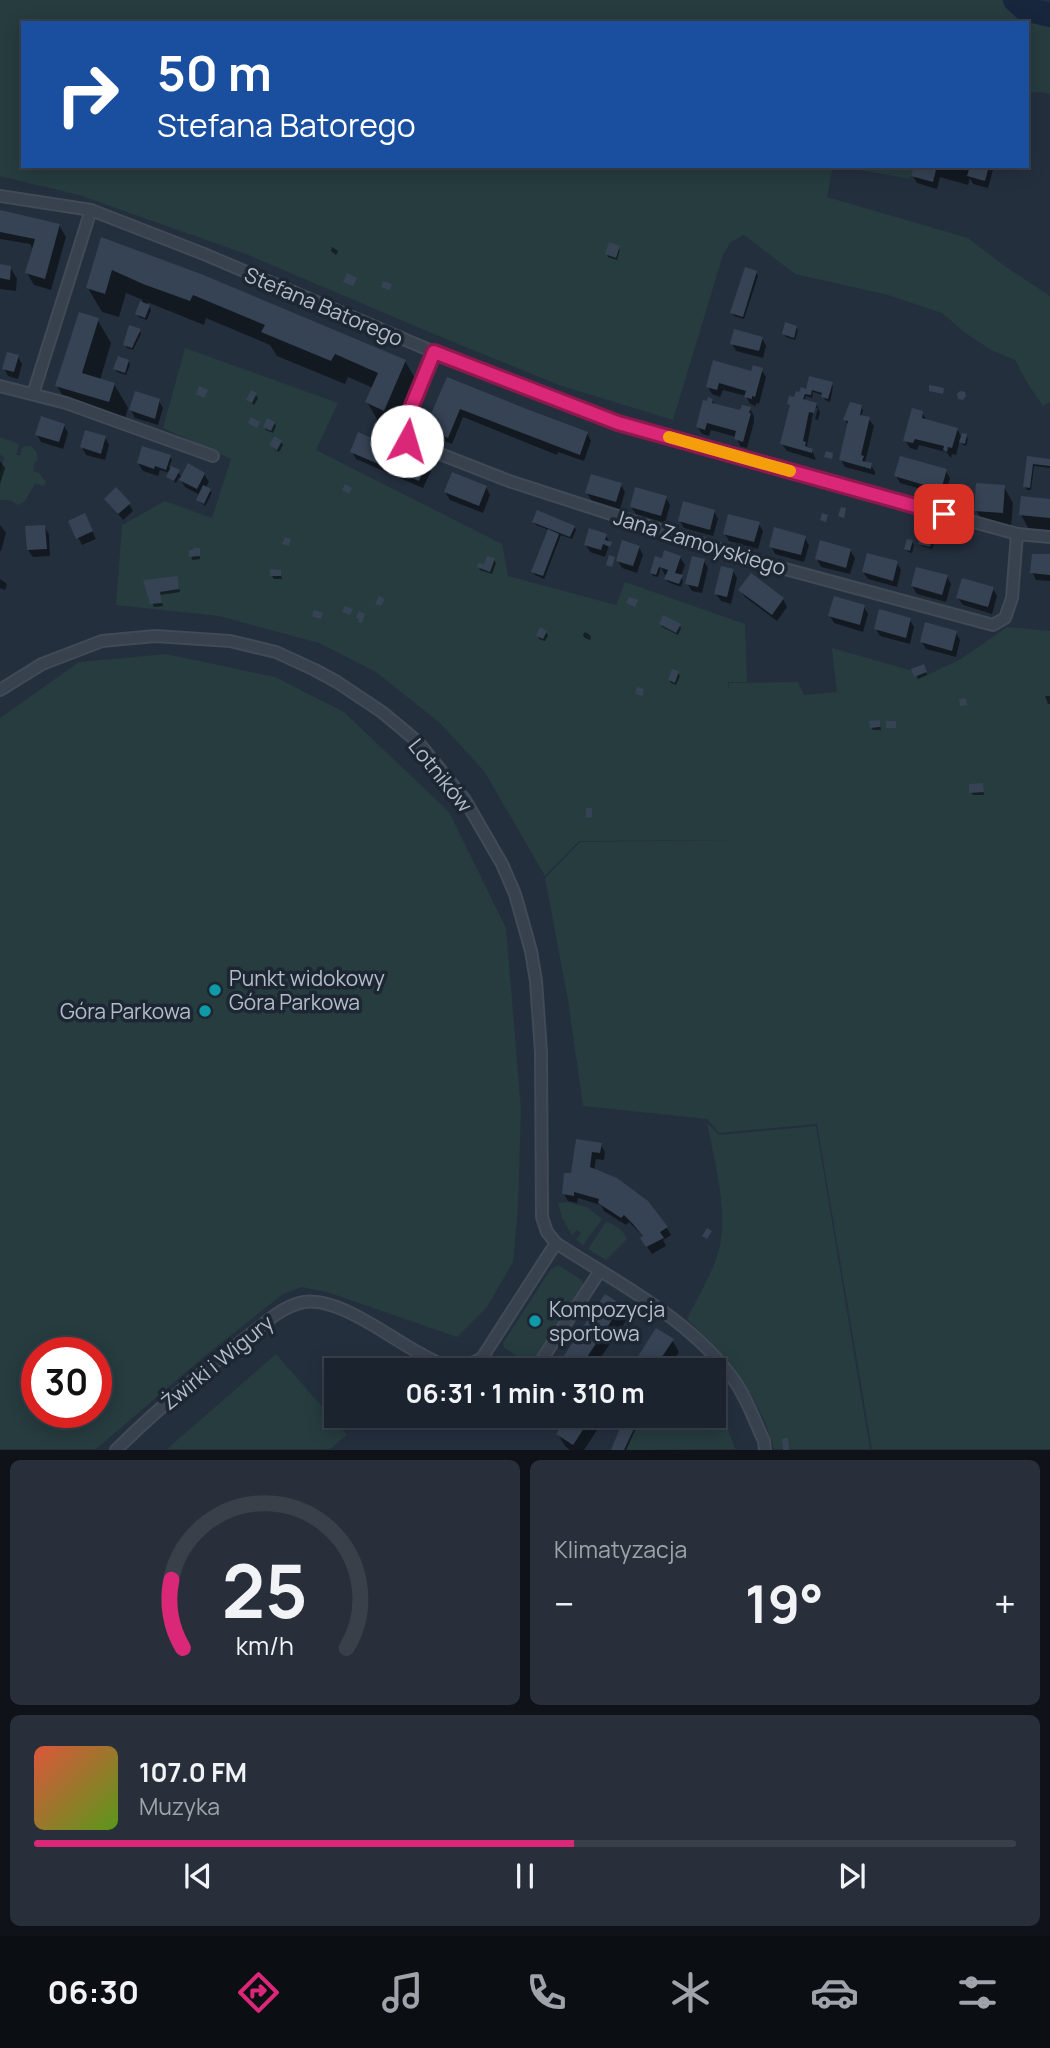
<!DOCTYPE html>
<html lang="pl">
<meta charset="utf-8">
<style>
:root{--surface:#1b232e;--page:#282f3a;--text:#f1f3f6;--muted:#a0a4aa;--line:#39404a;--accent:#db2777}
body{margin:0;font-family:Manrope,sans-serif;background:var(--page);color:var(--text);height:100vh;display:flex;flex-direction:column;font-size:26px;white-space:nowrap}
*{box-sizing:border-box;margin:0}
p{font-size:23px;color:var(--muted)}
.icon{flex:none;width:38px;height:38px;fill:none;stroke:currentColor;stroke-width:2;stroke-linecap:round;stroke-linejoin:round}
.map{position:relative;height:1450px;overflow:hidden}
.side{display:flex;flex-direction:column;gap:10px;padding:10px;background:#0f1319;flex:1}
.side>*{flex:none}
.guide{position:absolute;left:21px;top:21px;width:1008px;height:147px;border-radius:0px;box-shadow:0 4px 18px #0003,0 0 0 2px var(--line);background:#1a4fa0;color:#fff;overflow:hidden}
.speed{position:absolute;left:21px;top:1337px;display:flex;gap:14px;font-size:35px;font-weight:700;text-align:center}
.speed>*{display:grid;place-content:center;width:91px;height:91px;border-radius:50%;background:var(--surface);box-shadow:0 4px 18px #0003,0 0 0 2px var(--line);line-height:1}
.speed .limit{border:10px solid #d22;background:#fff;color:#111}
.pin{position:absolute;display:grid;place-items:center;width:60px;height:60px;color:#fff;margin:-30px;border-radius:14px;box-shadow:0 4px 10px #0006}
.me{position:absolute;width:77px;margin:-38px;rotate:6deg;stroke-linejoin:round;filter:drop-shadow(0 0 5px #0008)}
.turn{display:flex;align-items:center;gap:24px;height:147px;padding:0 21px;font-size:32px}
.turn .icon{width:91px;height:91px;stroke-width:2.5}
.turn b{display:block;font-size:49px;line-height:60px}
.big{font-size:52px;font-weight:700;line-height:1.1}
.side .card{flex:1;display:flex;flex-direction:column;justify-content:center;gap:10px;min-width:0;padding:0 24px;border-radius:10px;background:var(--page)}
.side .dial{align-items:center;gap:0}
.dial svg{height:182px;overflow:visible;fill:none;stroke:var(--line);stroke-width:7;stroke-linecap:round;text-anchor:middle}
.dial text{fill:var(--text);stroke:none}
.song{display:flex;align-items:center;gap:21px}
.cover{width:84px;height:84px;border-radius:10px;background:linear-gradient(135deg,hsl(10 70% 55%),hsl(90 70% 35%))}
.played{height:7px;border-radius:4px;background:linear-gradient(90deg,var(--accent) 55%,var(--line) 55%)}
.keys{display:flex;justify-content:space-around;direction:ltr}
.heat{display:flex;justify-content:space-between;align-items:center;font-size:38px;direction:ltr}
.side .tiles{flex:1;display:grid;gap:10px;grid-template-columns:1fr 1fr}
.card:last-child{grid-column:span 2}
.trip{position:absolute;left:324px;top:1358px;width:402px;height:70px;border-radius:0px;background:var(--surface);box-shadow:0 4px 18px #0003,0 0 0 2px var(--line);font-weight:700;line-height:70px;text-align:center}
.dock{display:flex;height:112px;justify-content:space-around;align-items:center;background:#0b0e12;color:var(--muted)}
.dock .icon{width:49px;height:49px}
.dock .selected{color:var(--accent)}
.dock b{font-size:32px;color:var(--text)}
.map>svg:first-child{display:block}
.green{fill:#263c3f;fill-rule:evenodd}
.shadow{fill:#0007}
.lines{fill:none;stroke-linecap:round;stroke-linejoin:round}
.river{stroke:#17263c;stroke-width:24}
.building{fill:#364354}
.street-casing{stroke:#414a57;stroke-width:14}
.street{stroke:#38414e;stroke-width:10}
.route-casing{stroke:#8e194d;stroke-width:18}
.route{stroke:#db2777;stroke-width:12}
.slow{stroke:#f59e0b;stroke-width:12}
.culture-dot{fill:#0f9aa8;stroke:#1d2633;stroke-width:2.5}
.labels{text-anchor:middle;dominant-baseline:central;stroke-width:7;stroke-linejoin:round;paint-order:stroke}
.street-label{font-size:21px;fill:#b4bcc9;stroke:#1d2633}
.poi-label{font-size:21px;fill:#b4bcc9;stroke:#1d2633;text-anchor:start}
</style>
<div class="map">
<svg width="1050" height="1450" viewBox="0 0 1050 1450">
<rect width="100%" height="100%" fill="#242f3e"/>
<g class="green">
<polygon points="0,0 1017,0 1020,3 1050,19 1050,94 1041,92 1027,93 1027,23 23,23 23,166 833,166 827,197 968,238 1006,267 1050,296 1050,402 1043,406 1028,384 1015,360 991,350 964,332 942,313 888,295 795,274 744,235 731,242 723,255 673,420 559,385 429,332 246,254 79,195 0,176"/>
<polygon points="837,166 914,166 910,179"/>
<polygon points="185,348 338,403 316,450 502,544 508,576 616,605 625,582 745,624 747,682 728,682 728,691 729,683 798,682 804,695 837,692 832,648 927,675 961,659 1007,627 1050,631 1050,1449 872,1449 817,1124 719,1133 707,1119 583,1106 568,1000 545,878 580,842 731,840 579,841 545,876 484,771 440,723 376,672 319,643 219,616 116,605 122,525 165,501 212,518 231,459 163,428"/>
<polygon points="0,437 19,444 16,455 21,455 21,449 25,446 31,446 36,451 38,459 34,464 33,471 39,473 46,482 44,486 35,484 24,502 18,505 10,500 0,500 0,473 4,458 0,454"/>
<path d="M166 654 275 677 344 712 449 812 506 928 521 1109 518 1207 513 1262 487 1307 457 1337 330 1293 302 1287 283 1294 206 1355 96 1449H0V718L79 662ZM37 1353H96V1412H37Z"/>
<path d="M707 1123 719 1135 816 1126 870 1449H774C758 1392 729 1359 687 1319 698 1296 713 1273 719 1249 729 1214 714 1159 707 1123Z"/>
<polygon points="566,1202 587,1207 602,1219 583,1245 576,1239 581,1233 577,1230 572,1235 562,1218 558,1203"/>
<path d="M606 1222C615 1224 624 1231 627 1239L606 1260 588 1249Z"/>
<polygon points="558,1265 582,1280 583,1285 535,1360 528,1363 504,1348 503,1343 551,1269"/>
<polygon points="276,1354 347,1435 330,1449 167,1449"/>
<polygon points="692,1356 703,1370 679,1370 679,1365"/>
<polygon points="714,1389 735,1449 626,1450 638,1416 714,1416"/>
</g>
<g class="shadow">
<polygon points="925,166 994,166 988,188 973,184 970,178 968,185 940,177 937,189 917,183 913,176 927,169"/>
<polygon points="0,213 59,225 66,237 51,290 34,285 27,273 32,248 30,244 0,239"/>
<polygon points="102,239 405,361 419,385 398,434 381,426 367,402 373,388 348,377 345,384 277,356 270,345 206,318 204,325 147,302 151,310 147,320 139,317 137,314 143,300 126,293 119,317 102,312 88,288"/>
<polygon points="332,247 338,251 336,255 331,251"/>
<polygon points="618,247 620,250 617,260 608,257 607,254"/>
<polygon points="0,266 10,267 17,279 16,291 0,289"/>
<polygon points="756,273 758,276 744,319 734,316 732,313"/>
<polygon points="97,319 111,343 100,380 114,384 128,408 123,426 71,410 57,386"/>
<polygon points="796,327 798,330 795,340 786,337 784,334"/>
<polygon points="140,331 141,334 133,350 127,348 125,344"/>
<polygon points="762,338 766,346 763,358 736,351 732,343"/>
<polygon points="18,357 22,364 18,379 8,376 4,368"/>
<polygon points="128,361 130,365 126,375 117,372 115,369"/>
<polygon points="714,362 752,373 761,369 766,377 759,404 756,403 756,406 750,404 746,396 723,390 720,397 712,394 708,387"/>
<polygon points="448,379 587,433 591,441 584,461 558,452 557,455 463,417 452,444 432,436 427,428"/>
<polygon points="832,384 833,387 830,402 825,400 823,395 813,392 812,398 806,396 804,401 816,404 820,412 818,420 815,419 818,408 814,408 807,446 812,450 816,460 787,451 782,444 791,408 789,404 798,400 807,391"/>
<polygon points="256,395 258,398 254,405 248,400"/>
<polygon points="712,400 715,405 742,412 750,409 754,416 754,422 747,448 740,446 736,437 711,430 709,436 702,434 698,427"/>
<polygon points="159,401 163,408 158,425 135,418 131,410"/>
<polygon points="861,407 863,410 861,417 869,419 874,426 865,462 871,465 875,472 875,475 845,467 841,460 849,427 845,420"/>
<polygon points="922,413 927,421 957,429 962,438 966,436 968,439 966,446 963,445 960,440 956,455 952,454 951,458 946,452 919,445 917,450 910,448 905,440"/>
<polygon points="274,423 276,426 273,433 266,430 265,427"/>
<polygon points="64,425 68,433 63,449 41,442 37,435"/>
<polygon points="105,437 109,445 105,460 86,455 82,447"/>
<polygon points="281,442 283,445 279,452 271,446"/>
<polygon points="352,452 426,463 431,471 423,488 356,459"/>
<polygon points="170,457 172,460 169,467 178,472 182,478 204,474 209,482 205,488 212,493 205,506 198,500 200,495 185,487 179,477 176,483 168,477 170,473 160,470 158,476 143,471 138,463"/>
<polygon points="1029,458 1050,461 1050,468 1034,466 1031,490 1027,490 1025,487"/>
<polygon points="0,461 5,468 0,484"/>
<polygon points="946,471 950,478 945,496 900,483 896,476"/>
<polygon points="621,485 625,492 620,509 591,500 587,493"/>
<polygon points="486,487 490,495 483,513 450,500 445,492"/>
<polygon points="1004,487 1013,503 1011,528 985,526 976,510"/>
<polygon points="666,498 670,505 665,523 636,514 631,507"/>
<polygon points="106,499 129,504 133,511 123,520"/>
<polygon points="1050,501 1050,533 1030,531 1021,515"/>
<polygon points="714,511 718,519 713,536 684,528 680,521"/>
<polygon points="70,522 88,522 96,539 82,545"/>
<polygon points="534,522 574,527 576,530 572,539 561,535 544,579 535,575 533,572 549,530 536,525"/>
<polygon points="759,524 763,531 758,549 729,541 725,534"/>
<polygon points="0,525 6,533 1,551 0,551"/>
<polygon points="44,527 49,534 50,556 33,557 28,550 27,528"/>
<polygon points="606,536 610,543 605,557 590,552 586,545"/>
<polygon points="933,536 935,540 932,549 922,546 920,543"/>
<polygon points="804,537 809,545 804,562 775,554 771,546"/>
<polygon points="912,542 914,545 912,553 908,552 906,549"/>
<polygon points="639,547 643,555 637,573 622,568 618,561"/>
<polygon points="199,550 200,559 192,560 191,551"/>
<polygon points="850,550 855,558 850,574 821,567 817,559"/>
<polygon points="680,557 685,565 681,576 683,580 681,587 668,582 666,579 668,575 665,575 661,567 658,577 653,576 651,572 656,558"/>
<polygon points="1050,558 1050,581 1036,580 1032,572"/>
<polygon points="494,560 496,563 492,574 480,570 479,567 485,567"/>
<polygon points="704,561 708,568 702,593 692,591 687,583"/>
<polygon points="897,563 901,570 897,587 868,579 863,572"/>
<polygon points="280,571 282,579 274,579 272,576"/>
<polygon points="733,571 737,578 731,604 721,601 716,594"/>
<polygon points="947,577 951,584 946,602 917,594 912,586"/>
<polygon points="177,578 180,592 160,595 163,606 154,607 145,582"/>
<polygon points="0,579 7,584 5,590 0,588"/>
<polygon points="993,589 997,596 992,614 963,605 958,598"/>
<polygon points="740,590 783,599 787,607 777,621 745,597"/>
<polygon points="864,607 868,614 863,632 834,623 830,616"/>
<polygon points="910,620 914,627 910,644 880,636 876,629"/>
<polygon points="661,624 679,625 681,628 678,635 662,627"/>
<polygon points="546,632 548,636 545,641 539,639 538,636"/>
<polygon points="585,632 590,635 591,638 590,640 585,638 583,635"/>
<polygon points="956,633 960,640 956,657 926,649 922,642"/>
<polygon points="923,666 927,675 918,679 914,670"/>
<polygon points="678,673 680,676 676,685 671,683 669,680"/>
<polygon points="1045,696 1050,696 1050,704 1048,704"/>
<polygon points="879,722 881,730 873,730 871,727"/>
<polygon points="982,785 984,795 973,795 971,792"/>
<polygon points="577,1141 601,1145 605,1152 604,1160 596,1159 594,1171 667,1228 671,1235 663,1240 666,1246 652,1254 642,1239 644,1237 629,1222 626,1225 604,1211 601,1205 578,1198 577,1203 568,1201 564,1194 572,1175"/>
<polygon points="621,1306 628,1318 594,1367 598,1370 562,1370 559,1366"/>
<polygon points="672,1340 679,1352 667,1370 636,1370 634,1366"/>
<polygon points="570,1416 606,1416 584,1450 570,1450 565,1446 558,1434"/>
<polygon points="627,1416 642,1416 626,1450 613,1450"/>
</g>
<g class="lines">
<polyline class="river" points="1015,0 1025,9 1050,15"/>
</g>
<g class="building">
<polygon points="914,166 923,166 936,170 933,182 911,176"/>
<polygon points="970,166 989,166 985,181 967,176"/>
<polygon points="0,210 60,224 45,279 25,273 35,239 0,232"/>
<polygon points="101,237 201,274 406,360 384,411 365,402 378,373 335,354 331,361 261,332 265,325 193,295 190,301 143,284 112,270 105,294 86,288"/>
<polygon points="609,242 620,246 616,258 605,254"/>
<polygon points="0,264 11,266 10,280 0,278"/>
<polygon points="745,267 757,271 743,317 730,313"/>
<polygon points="347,273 357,278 353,286 343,282"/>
<polygon points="383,281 392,284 390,290 381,287"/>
<polygon points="140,301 150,305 145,318 135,314"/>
<polygon points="79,312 99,318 82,373 115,383 109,402 55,386"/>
<polygon points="785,322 797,326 794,338 782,334"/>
<polygon points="129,325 141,329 132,348 123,345"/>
<polygon points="734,329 763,337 759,351 730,344"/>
<polygon points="7,352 19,355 14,372 2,369"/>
<polygon points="118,356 129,360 125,373 113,369"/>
<polygon points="713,360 751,371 753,365 763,368 755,397 752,396 752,399 744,397 746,391 719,383 717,390 706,387"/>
<polygon points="809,376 833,382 828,399 821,397 822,393 812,390 811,395 805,394 803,399 817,403 814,413 809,412 803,441 806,442 805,446 813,449 812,453 780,444 790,405 787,404 789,396 794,397 796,391 799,392 801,387 806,389"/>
<polygon points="447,377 524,408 588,432 580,455 460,409 448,438 425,428"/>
<polygon points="929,385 944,388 943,394 929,391"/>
<polygon points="199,386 208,390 204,398 196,394"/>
<polygon points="251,390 257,393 252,403 246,400"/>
<polygon points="135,391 160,399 155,419 129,410"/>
<polygon points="960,391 965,392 966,396 963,400 958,399 957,394"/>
<polygon points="708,397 713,399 712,403 740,410 742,405 751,407 749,413 751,413 743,442 734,439 736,431 707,423 705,430 696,427 703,400 707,401"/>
<polygon points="850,402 862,405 860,415 870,417 861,455 864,456 862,461 872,463 871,469 839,460 848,421 843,420"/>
<polygon points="912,408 923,411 922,418 958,428 952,448 948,447 947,452 943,450 944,446 915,439 913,443 903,441"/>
<polygon points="41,416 65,424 59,442 35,435"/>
<polygon points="251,417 260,422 257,428 248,423"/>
<polygon points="267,418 275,422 271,431 263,427"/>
<polygon points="85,430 106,436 101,454 80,447"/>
<polygon points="358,432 427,462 419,481 350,452"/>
<polygon points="962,433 967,434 965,444 959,442"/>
<polygon points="275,436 282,441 277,450 269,445"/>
<polygon points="142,446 171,455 166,470 155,466 154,469 137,463"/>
<polygon points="826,451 833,453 832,459 824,457"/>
<polygon points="900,456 947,469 941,490 894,476"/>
<polygon points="1027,456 1050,459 1050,466 1033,464 1030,488 1023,487"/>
<polygon points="188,463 205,473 197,489 179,480"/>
<polygon points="171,466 180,470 174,481 166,477"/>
<polygon points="452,472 487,486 479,506 444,492"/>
<polygon points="591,474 622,483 616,502 585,493"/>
<polygon points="976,483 1005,485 1003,513 974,511"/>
<polygon points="345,484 352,488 349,494 342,490"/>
<polygon points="203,485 211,489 204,504 196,500"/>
<polygon points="116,487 131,503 118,514 104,499"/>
<polygon points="635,487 667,496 661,516 630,507"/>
<polygon points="1021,496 1050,499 1050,518 1019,515"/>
<polygon points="683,501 715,510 710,530 678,521"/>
<polygon points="841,507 846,508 844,518 838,516"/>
<polygon points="537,510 575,526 570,537 532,522"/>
<polygon points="85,513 93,531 76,539 68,521"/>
<polygon points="822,513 828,515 826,522 820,520"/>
<polygon points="728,514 760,522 754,542 723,534"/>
<polygon points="45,525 47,549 27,550 25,526"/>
<polygon points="774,527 806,536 801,555 769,547"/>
<polygon points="589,528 607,534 605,540 612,542 610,547 603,544 601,550 584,545"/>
<polygon points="548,529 559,534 543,576 531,572"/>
<polygon points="922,531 934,535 930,547 918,544"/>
<polygon points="285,537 291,539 289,546 282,544"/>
<polygon points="907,539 913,540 910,551 904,549"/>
<polygon points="622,540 640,546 633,566 616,561"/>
<polygon points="820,540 851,549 846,568 815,559"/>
<polygon points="193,548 200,548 200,556 189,557 189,550 193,550"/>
<polygon points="664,550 681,556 675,573 683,575 679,584 664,579 668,570 659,567 656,575 650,573 655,556 662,558"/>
<polygon points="867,553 898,561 893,581 862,572"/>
<polygon points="1032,554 1050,554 1050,575 1030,573"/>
<polygon points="609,555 615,557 612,567 606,565"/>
<polygon points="487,556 495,558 490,572 477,567 478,563 484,564"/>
<polygon points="692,556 705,559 698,587 685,584"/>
<polygon points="721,566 734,569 727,597 714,594"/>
<polygon points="916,567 948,575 942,595 911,586"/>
<polygon points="270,569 281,570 281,576 270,576"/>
<polygon points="751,573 784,598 772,615 738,590"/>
<polygon points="178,576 179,589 160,592 162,603 150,604 143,580"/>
<polygon points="962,578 994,587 988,607 956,598"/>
<polygon points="379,596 385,599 381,606 375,604"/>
<polygon points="834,596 865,605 860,625 828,616"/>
<polygon points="629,597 638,600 635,607 626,603"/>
<polygon points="345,606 353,609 350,615 342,612"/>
<polygon points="879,609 911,618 906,638 874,629"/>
<polygon points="314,610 323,613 321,619 312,616"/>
<polygon points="359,611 365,614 362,623 358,622 359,619 356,618"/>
<polygon points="663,615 681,624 676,633 659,624"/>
<polygon points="925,622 957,631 952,651 920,642"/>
<polygon points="540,627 547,631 543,639 536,636"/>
<polygon points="924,664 927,672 914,677 911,669"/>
<polygon points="672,669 679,671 675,683 668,680"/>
<polygon points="637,687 644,689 643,696 635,694"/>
<polygon points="966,698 967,705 960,706 959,699"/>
<polygon points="880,720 880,727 870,728 869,721"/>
<rect x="886" y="721" width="10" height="7"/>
<polygon points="983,783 984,792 969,793 969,784"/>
<polygon points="586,808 592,808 592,817 586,818"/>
<polygon points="576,1139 602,1143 600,1153 592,1152 590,1167 617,1178 648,1201 668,1227 660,1232 664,1238 646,1247 640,1238 643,1236 633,1224 624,1215 621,1218 598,1203 599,1199 574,1192 574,1196 562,1194 564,1173 571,1173"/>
<polygon points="707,1228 712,1231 707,1239 702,1236"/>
<polygon points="605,1294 622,1305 585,1360 601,1370 563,1370 557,1366"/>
<polygon points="656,1328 674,1339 653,1370 639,1370 632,1366"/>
<polygon points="568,1416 592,1416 573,1445 556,1434"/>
<polygon points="625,1416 640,1416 624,1450 611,1450"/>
<polygon points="788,1438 789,1450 783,1450 782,1439"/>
</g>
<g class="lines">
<defs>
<g id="street">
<polyline points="0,196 91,210 204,254 434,352 618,423 1017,534 1050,537"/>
<polyline points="434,352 404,425 407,441 509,481 759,562 993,625 1005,618 1012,598 1017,534"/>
<polyline points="0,386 66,403 213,456"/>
<polyline points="33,394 91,210"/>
<polyline points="0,690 42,664 102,641 155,636 230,641 276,652 315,670 337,682 382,712 418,742 465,800 502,864 515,894 531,951 536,981 541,1052 542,1217 547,1232 556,1243"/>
<path d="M500 1370 482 1358 556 1243C619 1284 693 1320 736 1383 748 1401 755 1422 764 1441L765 1450"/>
<polyline points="535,1370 600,1271"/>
<path d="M116 1450C165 1401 220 1358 275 1315 284 1309 293 1304 304 1302 340 1297 390 1338 421 1354 432 1360 444 1367 456 1367 465 1368 474 1362 482 1358"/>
</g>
</defs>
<use href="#street" class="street-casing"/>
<use href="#street" class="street"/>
</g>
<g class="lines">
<defs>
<polyline id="route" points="407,441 404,425 434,352 618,423 944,514"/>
</defs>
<use href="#route" class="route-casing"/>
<use href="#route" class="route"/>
<polyline class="slow" points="669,437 790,471"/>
</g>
<g class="culture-dot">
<circle cx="215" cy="990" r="7"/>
<circle cx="205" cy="1011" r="7"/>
<circle cx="535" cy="1321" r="7"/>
</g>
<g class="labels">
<g class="street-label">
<text transform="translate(324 306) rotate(23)">Stefana Batorego</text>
<text transform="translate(700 542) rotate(17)">Jana Zamoyskiego</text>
<text transform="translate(441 775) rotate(51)">Lotników</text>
<text transform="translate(217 1362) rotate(-39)">Żwirki i Wigury</text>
</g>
<g class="poi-label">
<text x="229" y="978">Punkt widokowy<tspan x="229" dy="24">Góra Parkowa</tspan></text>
<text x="191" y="1011" text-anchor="end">Góra Parkowa</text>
<text x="549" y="1309">Kompozycja<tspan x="549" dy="24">sportowa</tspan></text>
</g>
</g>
</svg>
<div class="speed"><div class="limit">30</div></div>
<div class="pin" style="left:944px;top:514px;background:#d93025"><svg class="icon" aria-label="arrive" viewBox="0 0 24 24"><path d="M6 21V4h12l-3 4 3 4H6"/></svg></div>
<svg class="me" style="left:407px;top:441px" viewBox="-20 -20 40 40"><circle r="19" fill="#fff"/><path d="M0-13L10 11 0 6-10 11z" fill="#db2777"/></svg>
<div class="trip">06:31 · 1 min · 310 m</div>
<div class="guide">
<div class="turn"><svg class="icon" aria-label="right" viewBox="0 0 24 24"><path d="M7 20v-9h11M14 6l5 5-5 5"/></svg><div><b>50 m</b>Stefana Batorego</div></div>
</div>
</div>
<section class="side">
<div class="tiles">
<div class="card dial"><svg viewBox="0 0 100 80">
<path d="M14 69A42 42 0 1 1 86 69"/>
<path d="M14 69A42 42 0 0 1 9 39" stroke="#db2777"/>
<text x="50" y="56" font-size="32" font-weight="700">25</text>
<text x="50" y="72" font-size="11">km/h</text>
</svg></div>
<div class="card"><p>Klimatyzacja</p>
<div class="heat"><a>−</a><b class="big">19°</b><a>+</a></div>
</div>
<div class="card">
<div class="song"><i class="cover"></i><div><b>107.0 FM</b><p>Muzyka</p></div></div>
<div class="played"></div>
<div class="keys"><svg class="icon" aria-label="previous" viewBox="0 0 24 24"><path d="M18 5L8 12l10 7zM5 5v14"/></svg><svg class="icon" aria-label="pause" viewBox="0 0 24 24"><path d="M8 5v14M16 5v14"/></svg><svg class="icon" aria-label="next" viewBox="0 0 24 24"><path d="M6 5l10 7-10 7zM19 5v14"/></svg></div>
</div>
</div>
</section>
<nav class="dock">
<b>06:30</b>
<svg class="icon selected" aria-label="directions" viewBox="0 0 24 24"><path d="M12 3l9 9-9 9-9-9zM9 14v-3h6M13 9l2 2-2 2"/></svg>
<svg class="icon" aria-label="music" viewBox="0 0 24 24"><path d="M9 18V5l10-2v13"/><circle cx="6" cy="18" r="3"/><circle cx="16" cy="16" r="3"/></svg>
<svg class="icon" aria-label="phone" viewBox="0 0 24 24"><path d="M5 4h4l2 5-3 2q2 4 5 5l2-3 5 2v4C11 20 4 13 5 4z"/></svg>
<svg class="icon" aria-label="climate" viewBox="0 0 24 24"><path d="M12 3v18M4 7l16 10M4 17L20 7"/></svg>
<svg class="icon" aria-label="car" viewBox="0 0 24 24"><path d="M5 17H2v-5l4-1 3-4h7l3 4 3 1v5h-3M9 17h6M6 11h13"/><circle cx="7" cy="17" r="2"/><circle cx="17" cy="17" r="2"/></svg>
<svg class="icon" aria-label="filters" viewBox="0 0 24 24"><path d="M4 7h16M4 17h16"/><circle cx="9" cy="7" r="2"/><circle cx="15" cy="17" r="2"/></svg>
</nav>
